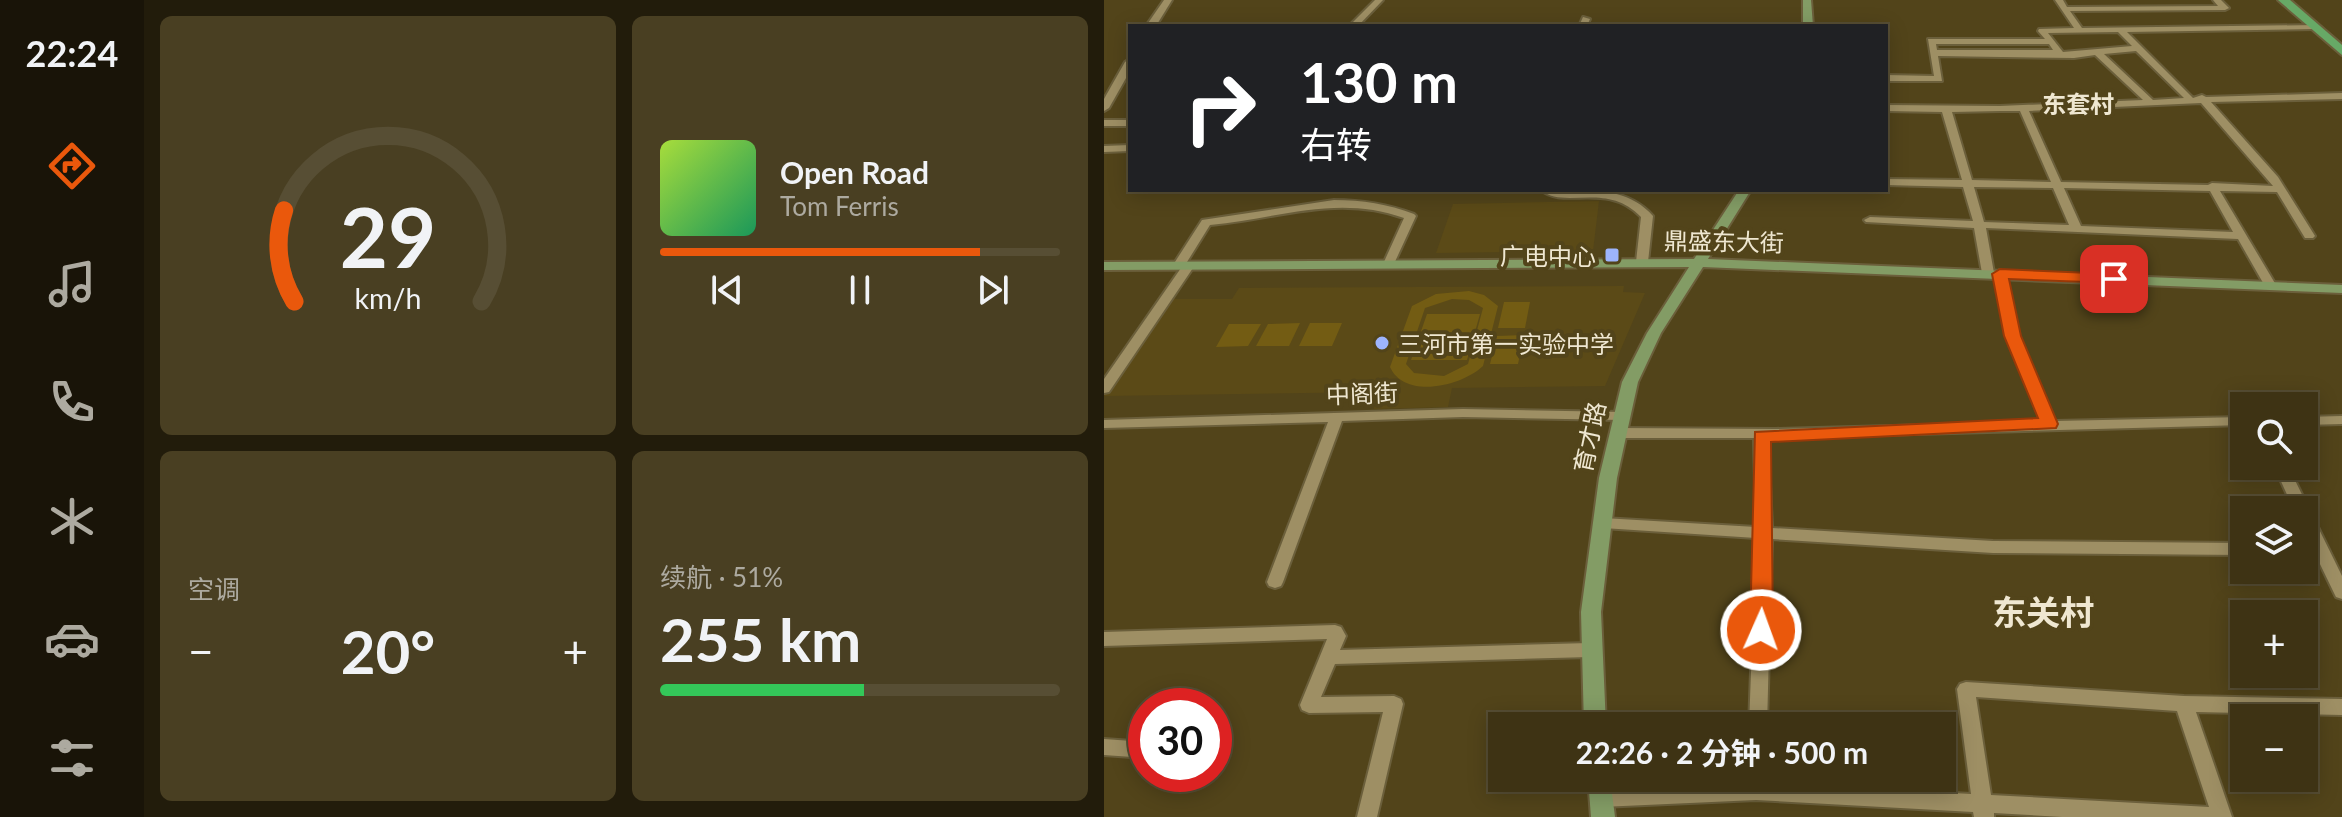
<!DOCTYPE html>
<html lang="zh">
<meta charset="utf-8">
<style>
:root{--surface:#3e3314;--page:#493f22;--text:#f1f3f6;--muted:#adaaa0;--line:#574e34;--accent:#ea580c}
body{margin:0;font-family:Lato,"Noto Sans SC",sans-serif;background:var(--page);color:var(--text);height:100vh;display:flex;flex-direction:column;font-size:30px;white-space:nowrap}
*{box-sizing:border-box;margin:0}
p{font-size:26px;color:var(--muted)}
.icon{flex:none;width:44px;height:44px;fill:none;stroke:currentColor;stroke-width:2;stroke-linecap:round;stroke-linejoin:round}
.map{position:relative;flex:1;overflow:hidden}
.sheet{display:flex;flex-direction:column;gap:16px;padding:16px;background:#221c0b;width:960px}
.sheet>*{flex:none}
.hud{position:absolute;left:24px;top:24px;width:760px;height:168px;border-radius:0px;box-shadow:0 4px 20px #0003,0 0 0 2px var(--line);background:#202124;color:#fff;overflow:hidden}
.buttons{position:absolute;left:1126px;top:392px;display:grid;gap:16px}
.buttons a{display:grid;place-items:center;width:88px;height:88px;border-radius:0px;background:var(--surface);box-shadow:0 4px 20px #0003,0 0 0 2px var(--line);font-size:40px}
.speed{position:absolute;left:24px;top:688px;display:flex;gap:16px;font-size:40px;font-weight:700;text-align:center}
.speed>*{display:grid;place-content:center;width:104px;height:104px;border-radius:50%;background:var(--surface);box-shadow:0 4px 20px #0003,0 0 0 2px var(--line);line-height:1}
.speed .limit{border:12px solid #d22;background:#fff;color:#111}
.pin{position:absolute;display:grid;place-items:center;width:68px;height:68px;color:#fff;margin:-34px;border-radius:16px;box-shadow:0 4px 12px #0006}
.me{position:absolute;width:88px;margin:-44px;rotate:2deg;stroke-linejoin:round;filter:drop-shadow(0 0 6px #0008)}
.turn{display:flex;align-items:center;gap:28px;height:168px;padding:0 40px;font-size:36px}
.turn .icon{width:104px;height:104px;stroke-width:2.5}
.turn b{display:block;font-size:56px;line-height:68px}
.big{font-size:60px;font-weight:700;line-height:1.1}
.sheet .tile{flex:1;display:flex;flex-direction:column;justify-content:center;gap:12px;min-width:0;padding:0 28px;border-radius:12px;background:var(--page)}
.sheet .dial{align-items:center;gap:0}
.dial svg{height:208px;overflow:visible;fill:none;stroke:var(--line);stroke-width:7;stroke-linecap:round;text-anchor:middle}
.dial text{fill:var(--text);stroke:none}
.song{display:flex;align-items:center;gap:24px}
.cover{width:96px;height:96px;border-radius:12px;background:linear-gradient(135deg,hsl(80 70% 55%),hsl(150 70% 35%))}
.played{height:8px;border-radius:4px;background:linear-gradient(90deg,var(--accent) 80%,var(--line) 80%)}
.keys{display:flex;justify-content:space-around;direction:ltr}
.heat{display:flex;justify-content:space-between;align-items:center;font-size:44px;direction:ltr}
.charge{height:12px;border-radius:6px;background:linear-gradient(90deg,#34c759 51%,var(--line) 0)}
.sheet .tiles{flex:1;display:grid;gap:16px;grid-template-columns:repeat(2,1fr)}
.trip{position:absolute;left:384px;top:712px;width:468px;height:80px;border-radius:0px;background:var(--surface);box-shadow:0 4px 20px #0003,0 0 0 2px var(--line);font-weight:700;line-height:80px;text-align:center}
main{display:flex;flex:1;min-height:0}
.dock{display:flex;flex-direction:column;width:144px;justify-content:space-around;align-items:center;background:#191408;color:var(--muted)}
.dock .icon{width:56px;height:56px}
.dock .on{color:var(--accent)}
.dock b{font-size:36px;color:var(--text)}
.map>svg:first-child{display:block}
.built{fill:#5b4a17}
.green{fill:#735c13;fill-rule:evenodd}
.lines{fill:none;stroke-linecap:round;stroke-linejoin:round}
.minor-casing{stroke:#6b5f3b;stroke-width:4}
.tertiary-casing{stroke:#6b5f3b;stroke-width:4}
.secondary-casing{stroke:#6b5f3b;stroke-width:4}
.primary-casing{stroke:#6b5f3b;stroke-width:4}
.minor{fill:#9e8f64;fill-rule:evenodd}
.tertiary{fill:#9e8f64;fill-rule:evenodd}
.secondary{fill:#839c65;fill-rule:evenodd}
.primary{fill:#67a966;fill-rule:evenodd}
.route{fill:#ea580c;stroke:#983908;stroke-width:2}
.poi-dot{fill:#9db4fd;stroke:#52441a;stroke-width:3}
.labels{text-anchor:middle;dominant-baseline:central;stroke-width:8;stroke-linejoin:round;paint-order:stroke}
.far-quarter-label{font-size:24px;font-weight:bold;fill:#efe7d1;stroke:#52441a}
.street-label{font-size:24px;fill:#efe7d1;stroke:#52441a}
.poi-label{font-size:24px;fill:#efe7d1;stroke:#52441a;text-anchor:end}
.near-quarter-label{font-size:34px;font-weight:bold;fill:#efe7d1;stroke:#52441a}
</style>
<main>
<nav class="dock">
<b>22:24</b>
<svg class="icon on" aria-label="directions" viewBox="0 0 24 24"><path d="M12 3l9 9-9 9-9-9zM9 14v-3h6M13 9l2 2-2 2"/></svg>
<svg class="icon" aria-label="music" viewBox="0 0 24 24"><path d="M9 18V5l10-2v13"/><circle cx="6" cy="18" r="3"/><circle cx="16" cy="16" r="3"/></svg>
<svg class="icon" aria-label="phone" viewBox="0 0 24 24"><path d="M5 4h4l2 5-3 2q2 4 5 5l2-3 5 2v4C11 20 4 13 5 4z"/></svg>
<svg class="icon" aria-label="climate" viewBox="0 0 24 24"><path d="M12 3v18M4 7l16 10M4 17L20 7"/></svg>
<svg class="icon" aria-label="car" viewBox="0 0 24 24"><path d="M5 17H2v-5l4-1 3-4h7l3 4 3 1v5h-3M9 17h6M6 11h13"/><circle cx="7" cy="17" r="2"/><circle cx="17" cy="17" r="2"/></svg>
<svg class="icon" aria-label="filters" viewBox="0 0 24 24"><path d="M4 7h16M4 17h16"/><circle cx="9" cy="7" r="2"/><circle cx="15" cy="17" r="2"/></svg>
</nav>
<section class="sheet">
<div class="tiles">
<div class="tile dial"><svg viewBox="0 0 100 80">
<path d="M14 69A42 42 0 1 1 86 69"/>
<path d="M14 69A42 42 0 0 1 10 34" stroke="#ea580c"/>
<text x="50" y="56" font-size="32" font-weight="700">29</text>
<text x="50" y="72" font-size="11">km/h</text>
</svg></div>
<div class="tile">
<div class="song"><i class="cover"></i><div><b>Open Road</b><p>Tom Ferris</p></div></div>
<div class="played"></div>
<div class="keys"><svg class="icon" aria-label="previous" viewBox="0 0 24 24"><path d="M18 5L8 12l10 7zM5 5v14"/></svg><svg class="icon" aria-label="pause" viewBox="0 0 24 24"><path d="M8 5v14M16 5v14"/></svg><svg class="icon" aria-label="next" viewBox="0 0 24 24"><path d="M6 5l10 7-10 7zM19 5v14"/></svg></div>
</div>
<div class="tile"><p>空调</p>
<div class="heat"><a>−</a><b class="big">20°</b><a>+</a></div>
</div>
<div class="tile"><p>续航 · 51%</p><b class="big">255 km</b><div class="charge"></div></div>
</div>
</section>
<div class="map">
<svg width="1238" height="817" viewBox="0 0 1238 817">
<rect width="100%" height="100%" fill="#52441a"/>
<g class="built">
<polygon points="495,201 489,251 332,253 349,204"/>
<polygon points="520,286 519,292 541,293 501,386 348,388 344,407 270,409 273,392 0,396 65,299 128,299 135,288"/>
</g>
<g class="green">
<path d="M365 291 380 295 394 306 379 366C358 386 301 400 286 367L308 306 332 294ZM348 299 365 300 379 308 364 364 340 376 310 373 302 364 321 308Z"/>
<polygon points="400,302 426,302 421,328 394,328"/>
<polygon points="323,314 376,314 363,360 307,360"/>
<polygon points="196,323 185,346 152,346 164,324"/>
<polygon points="206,323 238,323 228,346 195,346"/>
<polygon points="125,324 157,324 144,346 112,347"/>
<polygon points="420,335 414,364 386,364 393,336"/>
</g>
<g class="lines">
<defs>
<g id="minor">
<polygon points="271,0 279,0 254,26 245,26"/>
<path d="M951 0H959L963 7 1114 6 1109 0H1117L1125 8 1121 10 966 11 978 28 1213 25V29H1210L1023 32 1089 98 1098 95 1102 97 1238 93V99L1107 102 1174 177 1211 236 1209 238H1201L1173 192 1116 191 1172 285 1170 288H1162L1134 239 882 228 890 273 884 277 878 273 870 228 762 222 760 220 766 217 869 221 859 187 782 185V179L858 180 838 112 782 111V105L896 106 1039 100 991 55 970 58 834 56 838 81H782V75L830 76 824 39H941L934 31 935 29 970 28ZM1014 32 1028 46 959 52 944 33ZM832 44H945L949 50H833ZM1032 51 1080 98 1049 100 1000 54ZM1097 103 1169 186 1108 183 1104 185 957 182 925 111ZM896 111H916L947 182 868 180 848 112ZM870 187 949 188 965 225 880 222ZM960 188 1106 191 1129 232 977 226Z"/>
<polygon points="479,17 486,19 483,26 475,26"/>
<polygon points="58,24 221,24 225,26 54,26"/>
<rect x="0" y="120" width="26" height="6"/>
<polygon points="26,145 26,151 0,152 0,146"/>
<path d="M437 190C475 190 521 184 549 216L544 262 538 266 532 262 537 217C503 181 460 210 437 190Z"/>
<path d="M230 200C259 200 283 204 310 214L312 216 289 266H281L279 264 300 218C233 194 173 219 106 225L83 262 89 263 91 265 5 392 0 393V379L77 268 69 265 98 220Z"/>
<polygon points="896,270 902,274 915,336 951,421 1140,417 1140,425 664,438 668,528 889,541 1140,543 1140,555 889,553 668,539 663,726 645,726 652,538 499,528 493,527 491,523 493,519 499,518 652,527 650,438 514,438 507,433 514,428 671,429 937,422 903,336 890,274"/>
<polygon points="359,409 518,412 525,416 518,420 359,417 238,421 179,582 177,586 171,588 165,586 163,582 224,422 0,428 0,420"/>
<polygon points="1238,416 1238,424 1200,425 1200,417"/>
<polygon points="1170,466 1184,466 1238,576 1238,599 1232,597 1230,593 1200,531 1200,510 1190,510"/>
<polygon points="231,625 237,627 242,636 236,650 486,643 492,645 495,650 492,655 486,657 231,664 217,697 290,696 297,699 299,704 273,817 253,817 279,712 205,713 198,710 196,705 223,639 0,646 0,632"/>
<path d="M862 682 1080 696 1238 699V715L1092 712 1128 817H958L890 813V817H870L869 812 652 800 497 807 490 804 487 798 490 792 497 789 652 782 867 794 853 689 856 684ZM872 697 1073 711 1105 807 887 795Z"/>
<polygon points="0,739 42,742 42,758 0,755"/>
<polygon points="63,774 83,774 87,782 84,788 77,791 70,788"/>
</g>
<g id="tertiary">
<polygon points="60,0 68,0 52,26 42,26"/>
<polygon points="26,59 26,71 5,108 0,111 0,99 21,62"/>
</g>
<g id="secondary">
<polygon points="699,0 707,0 709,26 699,26"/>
<polygon points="635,190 647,190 604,259 1238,285 1238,293 599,267 557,333 534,382 513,478 497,612 502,726 480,726 477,612 495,478 518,382 543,333 585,267 0,270 0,262 590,259"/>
<polygon points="484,778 506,778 511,817 487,817"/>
</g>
<polygon id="primary" points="1174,0 1186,0 1238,45 1238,55"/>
</defs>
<use href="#minor" class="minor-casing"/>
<use href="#tertiary" class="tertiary-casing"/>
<use href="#secondary" class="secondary-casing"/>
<use href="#primary" class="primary-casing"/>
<use href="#minor" class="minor"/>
<use href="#tertiary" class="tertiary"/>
<use href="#secondary" class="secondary"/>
<use href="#primary" class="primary"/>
</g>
<polygon class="route" points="896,269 1010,274 1018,279 1010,283 905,279 917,336 954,424 952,428 667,442 669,630 665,636 649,636 646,630 651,432 934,418 900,336 888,274"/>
<g class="poi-dot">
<rect x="500" y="247" width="16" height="16" rx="4"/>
<circle cx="278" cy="343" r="8"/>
</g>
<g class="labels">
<g class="far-quarter-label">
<text x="974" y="103">东套村</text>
</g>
<g class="street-label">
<text transform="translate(620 241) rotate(1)">鼎盛东大街</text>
<text transform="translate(258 393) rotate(-2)">中阁街</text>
<text transform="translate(485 437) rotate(-78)">育才路</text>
</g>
<g class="poi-label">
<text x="492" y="255">广电中心</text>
<text x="294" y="343" text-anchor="start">三河市第一实验中学</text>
</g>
<g class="near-quarter-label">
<text x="939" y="611">东关村</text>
</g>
</g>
</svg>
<div class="buttons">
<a><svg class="icon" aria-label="search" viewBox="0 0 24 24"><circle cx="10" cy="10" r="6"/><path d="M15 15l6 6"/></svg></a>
<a><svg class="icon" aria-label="layers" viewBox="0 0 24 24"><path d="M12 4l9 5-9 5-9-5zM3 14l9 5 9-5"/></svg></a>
<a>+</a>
<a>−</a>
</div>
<div class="speed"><div class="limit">30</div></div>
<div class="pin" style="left:1010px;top:279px;background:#d93025"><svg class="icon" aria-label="arrive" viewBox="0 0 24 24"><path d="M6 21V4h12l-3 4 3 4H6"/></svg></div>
<svg class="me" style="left:657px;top:630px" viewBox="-20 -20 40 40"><circle r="17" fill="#ea580c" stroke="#fff" stroke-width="3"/><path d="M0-11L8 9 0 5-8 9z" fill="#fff"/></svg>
<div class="trip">22:26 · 2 分钟 · 500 m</div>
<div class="hud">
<div class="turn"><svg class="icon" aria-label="right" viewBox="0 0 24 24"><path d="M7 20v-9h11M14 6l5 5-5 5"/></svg><div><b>130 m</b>右转</div></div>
</div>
</div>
</main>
